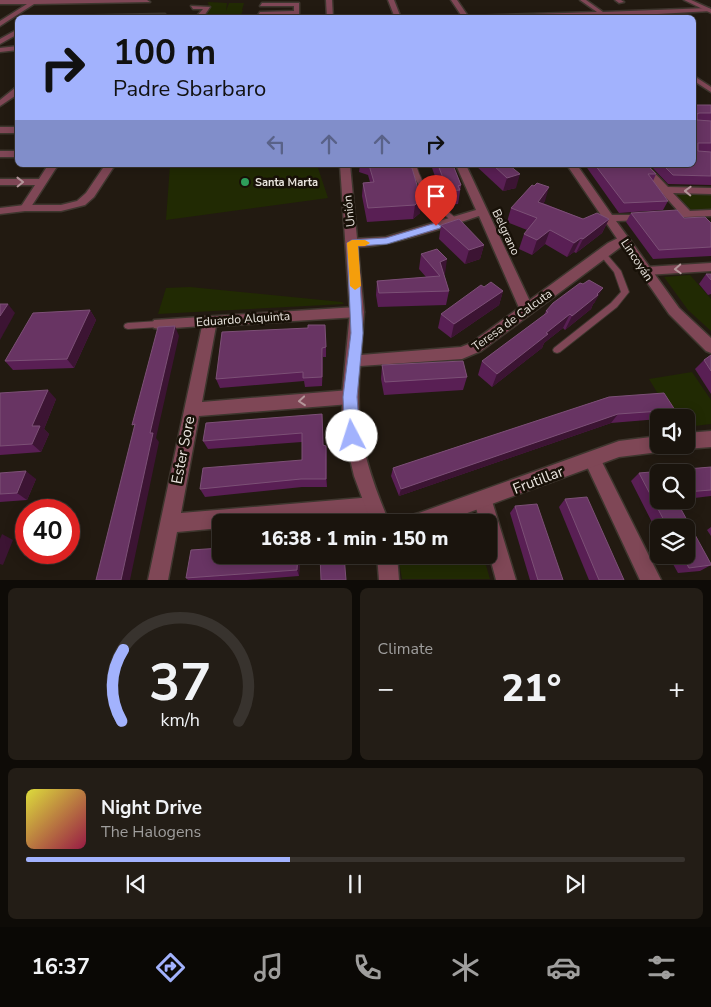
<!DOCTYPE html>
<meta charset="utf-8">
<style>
:root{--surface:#1a140d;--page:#231d16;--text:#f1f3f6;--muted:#9f9e9d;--line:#38332e;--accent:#a2b2fd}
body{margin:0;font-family:"Nunito Sans",sans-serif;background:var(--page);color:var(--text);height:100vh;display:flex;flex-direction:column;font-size:19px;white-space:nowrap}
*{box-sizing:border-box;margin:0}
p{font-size:16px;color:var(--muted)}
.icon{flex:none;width:28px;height:28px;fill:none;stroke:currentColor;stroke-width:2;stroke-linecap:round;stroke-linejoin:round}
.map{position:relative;height:580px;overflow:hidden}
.details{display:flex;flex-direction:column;gap:8px;padding:8px;background:#0e0b07;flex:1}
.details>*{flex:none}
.top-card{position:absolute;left:15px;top:15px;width:681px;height:152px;border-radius:8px;box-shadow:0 2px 12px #0003,0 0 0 1px var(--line);background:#a2b2fd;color:#111;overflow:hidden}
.controls{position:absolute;left:650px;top:409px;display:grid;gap:10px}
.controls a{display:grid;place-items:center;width:45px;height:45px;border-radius:8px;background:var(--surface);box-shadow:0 2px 12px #0003,0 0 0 1px var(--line);font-size:25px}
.speed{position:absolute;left:15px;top:499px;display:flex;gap:10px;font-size:25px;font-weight:700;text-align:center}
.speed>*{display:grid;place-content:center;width:65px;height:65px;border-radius:50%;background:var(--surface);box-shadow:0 2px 12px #0003,0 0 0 1px var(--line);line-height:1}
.speed .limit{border:8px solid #d22;background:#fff;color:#111}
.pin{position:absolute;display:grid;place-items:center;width:42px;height:42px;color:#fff;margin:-51px -21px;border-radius:50% 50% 50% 0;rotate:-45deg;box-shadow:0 0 5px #0007}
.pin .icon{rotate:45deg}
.me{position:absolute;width:55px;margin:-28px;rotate:355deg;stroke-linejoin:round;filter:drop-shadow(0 0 4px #0008)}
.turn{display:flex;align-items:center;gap:18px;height:105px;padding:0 15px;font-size:22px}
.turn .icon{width:65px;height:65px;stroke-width:2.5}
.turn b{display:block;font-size:35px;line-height:42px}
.lanes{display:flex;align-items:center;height:48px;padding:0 15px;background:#0003;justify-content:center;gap:25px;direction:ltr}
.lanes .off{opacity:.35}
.big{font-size:38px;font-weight:800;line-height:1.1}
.details .tile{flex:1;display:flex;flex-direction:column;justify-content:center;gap:8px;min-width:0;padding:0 18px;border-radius:8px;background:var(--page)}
.details .dial{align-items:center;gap:0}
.dial svg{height:130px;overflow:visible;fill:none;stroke:var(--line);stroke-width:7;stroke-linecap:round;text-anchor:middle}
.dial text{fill:var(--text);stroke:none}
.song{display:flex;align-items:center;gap:15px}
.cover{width:60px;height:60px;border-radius:8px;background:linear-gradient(135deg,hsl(60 70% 55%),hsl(340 70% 35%))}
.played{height:5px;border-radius:2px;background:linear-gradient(90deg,var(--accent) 40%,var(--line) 40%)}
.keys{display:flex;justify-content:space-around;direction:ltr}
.heat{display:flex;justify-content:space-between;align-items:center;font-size:28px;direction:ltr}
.details .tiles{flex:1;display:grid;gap:8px;grid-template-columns:1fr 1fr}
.tile:last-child{grid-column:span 2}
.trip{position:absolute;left:212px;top:514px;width:285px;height:50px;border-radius:8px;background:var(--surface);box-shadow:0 2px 12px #0003,0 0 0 1px var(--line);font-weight:800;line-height:50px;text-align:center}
.menu{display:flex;height:80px;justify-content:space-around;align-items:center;background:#0a0805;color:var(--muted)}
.menu .icon{width:35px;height:35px}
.menu .active{color:var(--accent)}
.menu b{font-size:22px;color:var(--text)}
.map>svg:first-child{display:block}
.green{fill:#212a03}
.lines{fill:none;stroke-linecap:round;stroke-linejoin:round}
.service-casing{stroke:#3e362e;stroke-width:2}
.minor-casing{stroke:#3e362e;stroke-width:3}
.tertiary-casing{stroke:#3e362e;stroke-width:3}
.service{fill:#7f4756;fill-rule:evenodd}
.minor{fill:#7f4756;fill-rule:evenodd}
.tertiary{fill:#7f4756;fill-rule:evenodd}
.wall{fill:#591f54}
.shaded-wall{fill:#3c1433}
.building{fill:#683463;stroke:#7c5076}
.oneway{stroke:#b4969a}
.route{fill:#a2b2fd;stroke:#6974a4}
.slow{fill:#f59e0b}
.leisure-dot{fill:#2e9e5b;stroke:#181108;stroke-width:2}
.labels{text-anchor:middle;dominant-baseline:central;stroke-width:5;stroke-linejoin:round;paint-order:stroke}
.far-poi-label{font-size:11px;font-weight:bold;fill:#e9e4de;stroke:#181108;text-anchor:start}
.street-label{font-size:12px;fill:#e9e4de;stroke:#181108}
.near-street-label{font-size:15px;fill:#e9e4de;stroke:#181108}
</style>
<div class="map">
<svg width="711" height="580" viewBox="0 0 711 580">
<rect width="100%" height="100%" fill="#221a11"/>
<g class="green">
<polygon points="208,2 227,3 226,11 229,3 244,3 242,10 240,10 243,10 240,17 201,17 209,7"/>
<polygon points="170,165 317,165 328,198 166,220"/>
<polygon points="676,194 711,195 711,210 692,211"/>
<polygon points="690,275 711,299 711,331 688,310 664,277"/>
<polygon points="190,287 342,302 344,304 158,314 166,288"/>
<polygon points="692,372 711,400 711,424 686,427 686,418 672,417 649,379"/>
<polygon points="403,555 483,555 490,579 402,579 399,561"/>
</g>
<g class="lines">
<defs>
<g id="service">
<path d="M410 165H416C423 189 438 204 457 219L458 220 457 221C451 222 448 218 444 214 428 201 416 185 410 165Z"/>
<polygon points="600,251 604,251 621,271 629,292 617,307 560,352 557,353 554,352 553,350 554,348 611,303 621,292 614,272 600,255 599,253"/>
<polygon points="159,321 162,322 163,324 162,326 159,327 128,329 125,328 124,326 125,324 128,323"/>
</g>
<g id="minor">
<polygon points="0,0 147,0 150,2 34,4 0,26 0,21 27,4 0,4"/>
<polygon points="326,0 332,0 333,18 327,18"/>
<polygon points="388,0 394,0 401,18 395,18"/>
<polygon points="451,0 457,0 468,16 597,12 580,0 586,0 603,12 709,8 711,11 604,17 463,18"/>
<polygon points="615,0 621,0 624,2 619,3"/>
<polygon points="262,3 299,3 299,18 293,18 294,15 258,15 260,12 294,11 294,6 260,6"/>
<polygon points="191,6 210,7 204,16 195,18 203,9 193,9"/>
<polygon points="165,14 167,17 66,18 68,16"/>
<polygon points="18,29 18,34 0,44 0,39"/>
<polygon points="18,46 18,50 0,52 0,48"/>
<polygon points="694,76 711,87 711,92 694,81"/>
<polygon points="15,88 18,88 18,94 0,106 0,100"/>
<rect x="0" y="127" width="18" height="6"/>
<rect x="0" y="151" width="18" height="6"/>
<polygon points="48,165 58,165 29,210 21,210 20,208 35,185 0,185 0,179 39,179"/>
<path d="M456 165H466L534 310 532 313H522L520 310 479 216C458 223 360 258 346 243L352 239 386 237 476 210Z"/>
<polygon points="567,165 577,165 612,215 649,215 650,217 645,220 616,221 630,240 628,243 620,243"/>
<polygon points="637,165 647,165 668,187 711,188 711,194 673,193 690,211 711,210 711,216 661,218 660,216 661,214 679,212"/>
<polygon points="711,263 711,271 646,275 640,271 646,267"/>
<polygon points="357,307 362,309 364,312 362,315 357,317 216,326 202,402 350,390 355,392 358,397 355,402 350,404 199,416 181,513 373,497 379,500 382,506 379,512 373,515 285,522 221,522 221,528 177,532 168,580 148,580 202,326 159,329 154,328 152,324 154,320"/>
<polygon points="592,452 598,454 661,580 640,580 584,460 586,454"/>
<polygon points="483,492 489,495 492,501 516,580 496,580 489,554 489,522 480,522 474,501 477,495"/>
<polygon points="377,555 397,555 399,580 379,580"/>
</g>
<g id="tertiary">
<polygon points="684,0 691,0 711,9 711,13"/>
<polygon points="105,165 115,165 94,197 85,205 61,211 25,211 0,214 0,208 25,205 61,205 77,201 86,193"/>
<path d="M340 165H350L364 312 361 355 461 347 471 343 608 243 620 237H628L679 308 711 338V353L706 351 669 314 622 246 481 351 462 359 360 366C354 428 366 466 389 522H371L354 476 343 429 342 396 350 312Z"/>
<polygon points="711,431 711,447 686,449 680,446 680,445 686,445 686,433"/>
<polygon points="659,436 659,445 667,445 665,450 659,452 619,457 443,522 410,522 412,515 419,513 619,441"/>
</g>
</defs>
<use href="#service" class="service-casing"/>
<use href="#minor" class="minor-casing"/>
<use href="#tertiary" class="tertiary-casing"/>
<use href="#service" class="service"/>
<use href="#minor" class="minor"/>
<use href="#tertiary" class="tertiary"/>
</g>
<g class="wall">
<polygon points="694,105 711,105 711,185 668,184 650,165 694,165"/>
<polygon points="360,165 404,165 421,199 420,213 413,219 367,222 362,196 363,183 370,182 368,175 359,172"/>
<polygon points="431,165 453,165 461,185 458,204 445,205"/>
<polygon points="475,165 509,165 516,188 503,191"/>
<polygon points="585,165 647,165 656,174 653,181 668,201 663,210 619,213"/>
<polygon points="545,201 543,203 583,219 609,219 602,233 576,253 574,252 567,257 545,244 532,255 519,249 524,234 527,230 507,222 511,208"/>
<polygon points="631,213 684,218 711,223 711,256 653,259 626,222"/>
<polygon points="441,225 484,245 480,259 465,264 439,239"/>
<polygon points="421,254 445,274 444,274 449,291 446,305 378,307 376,295 377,281 426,277 419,269"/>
<polygon points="706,274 711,274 711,294 708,295 699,284"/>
<polygon points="484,287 503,291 499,305 451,338 438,328 441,314"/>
<polygon points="595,302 593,304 591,309 565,330 563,328 544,343 542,348 492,387 478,375 482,361 544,315 546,311"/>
<polygon points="90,310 96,320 74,368 13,370 5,361"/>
<polygon points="326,334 326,357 323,357 322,386 305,387 304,381 220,388 216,379"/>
<polygon points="711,355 711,394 695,369 704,360"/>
<polygon points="382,365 467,377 463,390 384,395 381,379"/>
<polygon points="0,393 56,399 44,429 49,434 41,452 0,455"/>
<polygon points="609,397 675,410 667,418 659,418 659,419 611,423 399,496 391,476 393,468"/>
<polygon points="322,414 323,445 326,446 327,454 327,487 302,487 205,497 200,489 302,460 302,442 208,449 203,441"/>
<polygon points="711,467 711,496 686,499 686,472 659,472 711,565 700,571 678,573 668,555 686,555 686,528 659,528 659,536 631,481 639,473"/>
<polygon points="0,473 36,479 27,500 0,502"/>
<polygon points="565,499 624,580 589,580 559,507"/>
<polygon points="515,506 563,580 530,580 510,513"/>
<polygon points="711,527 711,536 707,530"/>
<polygon points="300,555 299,576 247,580 188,580 186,578"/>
</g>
<g class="shaded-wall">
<polygon points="520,174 516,188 503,191 507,178"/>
<polygon points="549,187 545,201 534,216 538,202"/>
<polygon points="421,199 420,213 413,219 415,205"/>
<polygon points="609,219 602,233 576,253 583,239"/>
<polygon points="550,230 545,244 532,255 537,240"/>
<polygon points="581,238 574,252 567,257 574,243"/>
<polygon points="484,245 480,259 465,264 469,250"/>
<polygon points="447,259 445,274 440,276 440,262"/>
<polygon points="603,288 595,302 593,304 591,309 565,330 572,316"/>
<polygon points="503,291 499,305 451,338 454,324"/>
<polygon points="8,304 15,313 0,340 0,316"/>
<polygon points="90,310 96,320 74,368 67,359"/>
<polygon points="570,314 563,328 544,343 542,348 492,387 497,374 546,333"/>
<polygon points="175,326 179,336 156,438 159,442 130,580 121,580 150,433"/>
<polygon points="322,348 323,357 322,386"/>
<polygon points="48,390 56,399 44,429 49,434 41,452 32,444 32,426"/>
<polygon points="322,414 323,423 324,454 323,445"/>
<polygon points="618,414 611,423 399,496 401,489"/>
<polygon points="326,446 327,454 327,487 326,479"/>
<polygon points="26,471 36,479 27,500 17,493"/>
<polygon points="2,534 13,540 3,565 0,564 0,539"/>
<polygon points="298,555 300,555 299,576 297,570"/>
</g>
<g class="building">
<polygon points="694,105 711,105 711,113 699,113 697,114 697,120 711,121 711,143 698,143 698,151 711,152 711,176 673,175 663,165 694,165"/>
<polygon points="369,165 404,165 412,168 421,199 415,205 368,208 363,183 374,182"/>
<polygon points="438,165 453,165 461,185 458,186 460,190 448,191"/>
<polygon points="493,165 509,165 520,174 507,178"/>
<polygon points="595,165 647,165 656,174 648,174 668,201 624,203"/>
<polygon points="537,183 549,187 538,202 583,219 597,213 609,219 583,239 581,238 574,243 550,230 537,240 524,234 537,218 511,208 532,185 534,186"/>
<polygon points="677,210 684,218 705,217 711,223 711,247 659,250 631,213"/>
<polygon points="459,219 484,245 469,250 441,225"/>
<polygon points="437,249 447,259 440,262 449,291 379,293 377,281 440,276 421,254"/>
<polygon points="706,274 711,274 711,280"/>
<polygon points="589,280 603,288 597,294 598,295 572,316 570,314 546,333 548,334 497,374 482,361 548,312 546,311 553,303 580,283 583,284"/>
<polygon points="491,282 503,291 454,324 441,314 481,285 484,287"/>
<polygon points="0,304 8,304 0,316"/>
<polygon points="90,310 67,359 5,361 33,313"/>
<polygon points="308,325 325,325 326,347 322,348 322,377 303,378 303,372 216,379 222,332 308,328"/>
<polygon points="175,326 150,433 153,433 121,580 96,580 135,424 132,425 158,327"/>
<polygon points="711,355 711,371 704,360"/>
<polygon points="463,361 467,377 385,382 382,365"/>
<polygon points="48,390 32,426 40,426 32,444 0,446 0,393"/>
<polygon points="664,393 675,410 618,414 401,489 393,468 609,397"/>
<polygon points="322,414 323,445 326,446 326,479 301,479 200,489 203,468 302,460 302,433 203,441 206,423"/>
<polygon points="711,467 711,490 686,492 686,472 659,472 659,500 676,500 711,564 711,565 689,568 682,555 686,555 686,528 668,528 639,473"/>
<polygon points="26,471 17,493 0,494 0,473"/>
<polygon points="587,497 624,580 599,580 565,499"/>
<polygon points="537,504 563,580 538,580 515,506"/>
<polygon points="221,548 221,555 298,555 297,570 186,578 191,550"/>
<polygon points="320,555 344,555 346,580 321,580"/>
</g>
<defs><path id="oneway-chevron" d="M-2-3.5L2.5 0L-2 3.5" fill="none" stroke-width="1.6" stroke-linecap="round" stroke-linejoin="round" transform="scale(1.25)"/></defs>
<g class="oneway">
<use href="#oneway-chevron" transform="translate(20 182) rotate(-1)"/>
<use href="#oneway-chevron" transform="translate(688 191) rotate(-178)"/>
<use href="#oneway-chevron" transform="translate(678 269) rotate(177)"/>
<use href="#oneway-chevron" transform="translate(302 401) rotate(175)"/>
</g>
<polygon class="route" points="436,223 441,226 440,228 387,244 358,246 363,333 357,397 360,436 358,440 352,442 347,440 345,436 343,397 351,333 347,243 352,240 386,238"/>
<polygon class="slow" points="352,240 365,240 370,243 365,246 358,246 361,286 355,290 350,286 347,243"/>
<circle class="leisure-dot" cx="245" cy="182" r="5"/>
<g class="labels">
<g class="far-poi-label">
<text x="255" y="182">Santa Marta</text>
</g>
<g class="street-label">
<text transform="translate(349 211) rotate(-96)">Unión</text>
<text transform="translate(506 232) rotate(65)">Belgrano</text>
<text transform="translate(637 260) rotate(56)">Lincoyán</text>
<text transform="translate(243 319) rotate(-4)">Eduardo Alquinta</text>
<text transform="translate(512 320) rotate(-36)">Teresa de Calcuta</text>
</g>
<g class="near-street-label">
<text transform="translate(183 450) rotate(-79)">Ester Sore</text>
<text transform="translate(538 480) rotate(-21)">Frutillar</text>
</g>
</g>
</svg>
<div class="controls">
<a><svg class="icon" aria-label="sound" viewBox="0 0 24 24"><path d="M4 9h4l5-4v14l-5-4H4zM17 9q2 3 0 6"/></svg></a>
<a><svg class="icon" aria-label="search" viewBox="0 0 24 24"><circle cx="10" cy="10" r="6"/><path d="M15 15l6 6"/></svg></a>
<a><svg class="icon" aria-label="layers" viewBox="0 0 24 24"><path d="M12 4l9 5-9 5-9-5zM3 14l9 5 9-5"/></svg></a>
</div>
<div class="speed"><div class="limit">40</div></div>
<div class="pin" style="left:436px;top:226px;background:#d93025"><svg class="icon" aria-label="arrive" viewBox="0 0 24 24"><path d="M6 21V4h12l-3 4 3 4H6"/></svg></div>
<svg class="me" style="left:352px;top:436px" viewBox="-20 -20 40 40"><circle r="19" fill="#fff"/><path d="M0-13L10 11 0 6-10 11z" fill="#a2b2fd"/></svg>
<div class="trip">16:38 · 1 min · 150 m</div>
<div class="top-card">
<div class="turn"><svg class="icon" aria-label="right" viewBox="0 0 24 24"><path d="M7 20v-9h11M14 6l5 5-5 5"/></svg><div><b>100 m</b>Padre Sbarbaro</div></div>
<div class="lanes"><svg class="icon off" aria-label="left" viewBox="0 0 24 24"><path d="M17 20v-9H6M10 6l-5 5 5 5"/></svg><svg class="icon off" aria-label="ahead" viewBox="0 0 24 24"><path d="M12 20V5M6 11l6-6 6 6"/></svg><svg class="icon off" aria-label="ahead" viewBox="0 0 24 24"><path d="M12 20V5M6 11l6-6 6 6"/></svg><svg class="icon" aria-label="right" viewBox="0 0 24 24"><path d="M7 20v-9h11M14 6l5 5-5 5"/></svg></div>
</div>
</div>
<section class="details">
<div class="tiles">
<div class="tile dial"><svg viewBox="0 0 100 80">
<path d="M14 69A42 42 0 1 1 86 69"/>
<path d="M14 69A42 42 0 0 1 15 25" stroke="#a2b2fd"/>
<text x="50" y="56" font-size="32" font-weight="700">37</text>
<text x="50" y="72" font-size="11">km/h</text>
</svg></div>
<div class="tile"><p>Climate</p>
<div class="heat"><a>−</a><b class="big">21°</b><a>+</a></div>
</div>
<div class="tile">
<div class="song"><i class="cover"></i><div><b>Night Drive</b><p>The Halogens</p></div></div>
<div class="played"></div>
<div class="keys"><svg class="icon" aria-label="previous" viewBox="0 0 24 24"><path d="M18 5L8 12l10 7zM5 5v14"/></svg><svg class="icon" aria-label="pause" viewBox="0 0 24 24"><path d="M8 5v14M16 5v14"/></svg><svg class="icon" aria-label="next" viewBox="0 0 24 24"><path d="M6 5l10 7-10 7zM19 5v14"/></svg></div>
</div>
</div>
</section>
<nav class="menu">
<b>16:37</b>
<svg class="icon active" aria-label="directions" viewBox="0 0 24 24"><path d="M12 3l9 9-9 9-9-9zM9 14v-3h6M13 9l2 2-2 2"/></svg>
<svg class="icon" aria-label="music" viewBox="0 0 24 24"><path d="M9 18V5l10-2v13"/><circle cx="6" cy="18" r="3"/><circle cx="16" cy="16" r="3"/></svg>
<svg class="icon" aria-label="phone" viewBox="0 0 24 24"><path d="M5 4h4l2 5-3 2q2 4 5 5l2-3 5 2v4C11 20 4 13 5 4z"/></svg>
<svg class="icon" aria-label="climate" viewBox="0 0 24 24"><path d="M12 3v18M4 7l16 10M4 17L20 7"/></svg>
<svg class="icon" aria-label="car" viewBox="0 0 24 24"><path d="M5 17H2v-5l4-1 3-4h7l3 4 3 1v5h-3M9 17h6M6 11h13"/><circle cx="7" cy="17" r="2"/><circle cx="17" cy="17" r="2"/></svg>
<svg class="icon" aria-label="filters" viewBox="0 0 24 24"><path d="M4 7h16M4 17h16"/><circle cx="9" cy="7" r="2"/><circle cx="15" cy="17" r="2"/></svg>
</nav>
